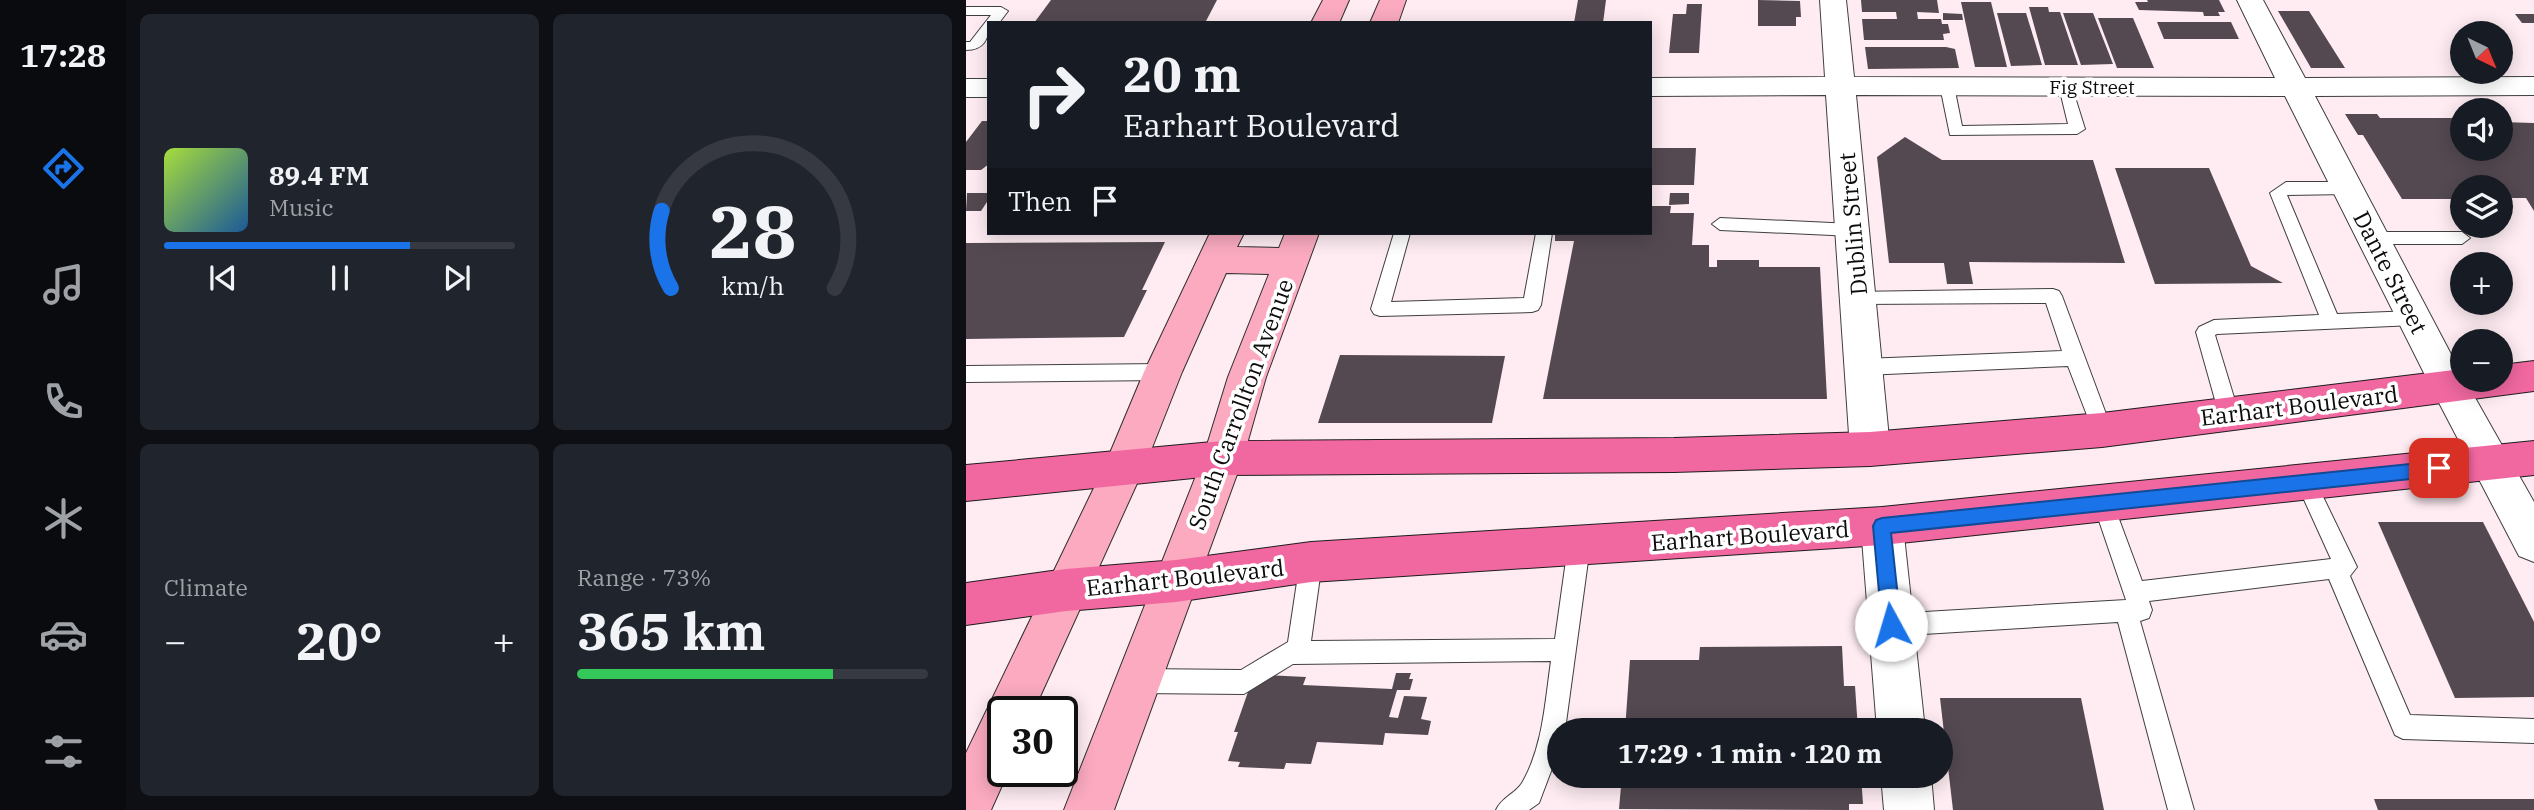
<!DOCTYPE html>
<meta charset="utf-8">
<style>
:root{--surface:#171b24;--page:#20242c;--text:#f1f3f6;--muted:#9ea1a6;--line:#363941;--accent:#1a73e8}
body{margin:0;font-family:"IBM Plex Serif",serif;background:var(--page);color:var(--text);height:100vh;display:flex;flex-direction:column;font-size:26px;white-space:nowrap}
*{box-sizing:border-box;margin:0}
p{font-size:23px;color:var(--muted)}
.icon{flex:none;width:38px;height:38px;fill:none;stroke:currentColor;stroke-width:2;stroke-linecap:round;stroke-linejoin:round}
.map{position:relative;flex:1;overflow:hidden}
.drawer{display:flex;flex-direction:column;gap:14px;padding:14px;background:#0d0f14;width:840px}
.drawer>*{flex:none}
.banner{position:absolute;left:21px;top:21px;width:665px;height:214px;border-radius:0px;box-shadow:0 4px 18px #0003;background:#171b24;color:var(--text);overflow:hidden}
.needle{width:46px;rotate:137deg}
.fabs{position:absolute;left:1484px;top:21px;display:grid;gap:14px}
.fabs a{display:grid;place-items:center;width:63px;height:63px;border-radius:50%;background:var(--surface);box-shadow:0 4px 18px #0003;font-size:35px}
.speed{position:absolute;left:21px;top:696px;display:flex;gap:14px;font-size:35px;font-weight:700;text-align:center}
.speed>*{display:grid;place-content:center;width:91px;height:91px;border-radius:50%;background:var(--surface);box-shadow:0 4px 18px #0003;line-height:1}
.speed .limit{border:4px solid #111;border-radius:10px;background:#fff;color:#111}
.pin{position:absolute;display:grid;place-items:center;width:60px;height:60px;color:#fff;margin:-30px;border-radius:14px;box-shadow:0 4px 10px #0006}
.me{position:absolute;width:77px;margin:-38px;rotate:354deg;stroke-linejoin:round;filter:drop-shadow(0 0 5px #0008)}
.turn{display:flex;align-items:center;gap:24px;height:147px;padding:0 21px;font-size:32px}
.turn .icon{width:91px;height:91px;stroke-width:2.5}
.turn b{display:block;font-size:49px;line-height:60px}
.then{display:flex;align-items:center;height:66px;padding:0 21px;background:#0003;gap:14px;font-size:26px}
.big{font-size:52px;font-weight:700;line-height:1.1}
.drawer .tile{flex:1;display:flex;flex-direction:column;justify-content:center;gap:10px;min-width:0;padding:0 24px;border-radius:10px;background:var(--page)}
.drawer .dial{align-items:center;gap:0}
.dial svg{height:182px;overflow:visible;fill:none;stroke:var(--line);stroke-width:7;stroke-linecap:round;text-anchor:middle}
.dial text{fill:var(--text);stroke:none}
.song{display:flex;align-items:center;gap:21px}
.cover{width:84px;height:84px;border-radius:10px;background:linear-gradient(135deg,hsl(80 70% 55%),hsl(210 70% 35%))}
.played{height:7px;border-radius:4px;background:linear-gradient(90deg,var(--accent) 70%,var(--line) 70%)}
.keys{display:flex;justify-content:space-around;direction:ltr}
.heat{display:flex;justify-content:space-between;align-items:center;font-size:38px;direction:ltr}
.charge{height:10px;border-radius:5px;background:linear-gradient(90deg,#34c759 73%,var(--line) 0)}
.drawer .tiles{flex:1;display:grid;gap:14px;grid-template-columns:repeat(2,1fr)}
.trip{position:absolute;left:581px;top:718px;width:406px;height:70px;border-radius:35px;background:var(--surface);box-shadow:0 4px 18px #0003;font-weight:700;line-height:70px;text-align:center}
main{display:flex;flex:1;min-height:0}
.tab-bar{display:flex;flex-direction:column;width:126px;justify-content:space-around;align-items:center;background:#090b0e;color:var(--muted)}
.tab-bar .icon{width:49px;height:49px}
.tab-bar .on{color:var(--accent)}
.tab-bar b{font-size:32px;color:var(--text)}
.map>svg:first-child{display:block}
.building{fill:#544951}
.lines{fill:none;stroke-linecap:round;stroke-linejoin:round}
.service-casing{stroke:#3f3f3f;stroke-width:2}
.minor-casing{stroke:#3f3f3f;stroke-width:2}
.secondary-casing{stroke:#2e2e2e;stroke-width:2}
.primary-casing{stroke:#1d1d1d;stroke-width:2}
.service{fill:#fff;fill-rule:evenodd}
.minor{fill:#fff;fill-rule:evenodd}
.secondary{fill:#fbaac0;fill-rule:evenodd}
.primary{fill:#f168a1;fill-rule:evenodd}
.route{fill:#1a73e8;stroke:#114b97;stroke-width:2}
.labels{text-anchor:middle;dominant-baseline:central;stroke-width:7;stroke-linejoin:round;paint-order:stroke}
.far-street-label{font-size:19px;fill:#0c0c0c;stroke:#fff}
.street-label{font-size:23px;fill:#0c0c0c;stroke:#fff}
</style>
<main>
<nav class="tab-bar">
<b>17:28</b>
<svg class="icon on" aria-label="directions" viewBox="0 0 24 24"><path d="M12 3l9 9-9 9-9-9zM9 14v-3h6M13 9l2 2-2 2"/></svg>
<svg class="icon" aria-label="music" viewBox="0 0 24 24"><path d="M9 18V5l10-2v13"/><circle cx="6" cy="18" r="3"/><circle cx="16" cy="16" r="3"/></svg>
<svg class="icon" aria-label="phone" viewBox="0 0 24 24"><path d="M5 4h4l2 5-3 2q2 4 5 5l2-3 5 2v4C11 20 4 13 5 4z"/></svg>
<svg class="icon" aria-label="climate" viewBox="0 0 24 24"><path d="M12 3v18M4 7l16 10M4 17L20 7"/></svg>
<svg class="icon" aria-label="car" viewBox="0 0 24 24"><path d="M5 17H2v-5l4-1 3-4h7l3 4 3 1v5h-3M9 17h6M6 11h13"/><circle cx="7" cy="17" r="2"/><circle cx="17" cy="17" r="2"/></svg>
<svg class="icon" aria-label="filters" viewBox="0 0 24 24"><path d="M4 7h16M4 17h16"/><circle cx="9" cy="7" r="2"/><circle cx="15" cy="17" r="2"/></svg>
</nav>
<section class="drawer">
<div class="tiles">
<div class="tile">
<div class="song"><i class="cover"></i><div><b>89.4 FM</b><p>Music</p></div></div>
<div class="played"></div>
<div class="keys"><svg class="icon" aria-label="previous" viewBox="0 0 24 24"><path d="M18 5L8 12l10 7zM5 5v14"/></svg><svg class="icon" aria-label="pause" viewBox="0 0 24 24"><path d="M8 5v14M16 5v14"/></svg><svg class="icon" aria-label="next" viewBox="0 0 24 24"><path d="M6 5l10 7-10 7zM19 5v14"/></svg></div>
</div>
<div class="tile dial"><svg viewBox="0 0 100 80">
<path d="M14 69A42 42 0 1 1 86 69"/>
<path d="M14 69A42 42 0 0 1 10 35" stroke="#1a73e8"/>
<text x="50" y="56" font-size="32" font-weight="700">28</text>
<text x="50" y="72" font-size="11">km/h</text>
</svg></div>
<div class="tile"><p>Climate</p>
<div class="heat"><a>−</a><b class="big">20°</b><a>+</a></div>
</div>
<div class="tile"><p>Range · 73%</p><b class="big">365 km</b><div class="charge"></div></div>
</div>
</section>
<div class="map">
<svg width="1568" height="810" viewBox="0 0 1568 810">
<rect width="100%" height="100%" fill="#feecf2"/>
<g class="building">
<polygon points="85,0 251,0 239,23 68,23"/>
<polygon points="612,0 640,0 637,23 608,23"/>
<polygon points="792,0 834,1 835,17 830,17 830,26 792,26"/>
<polygon points="895,0 971,0 973,13 951,12 952,19 975,19 976,24 982,24 984,33 977,34 978,40 898,40 896,19 931,19 930,12 896,12"/>
<polygon points="1181,0 1253,0 1259,12 1252,12 1254,16 1238,16 1237,12 1173,10 1169,2 1182,2"/>
<polygon points="995,2 1025,2 1041,67 1009,67"/>
<polygon points="721,4 736,4 733,53 703,53 707,14 720,14"/>
<polygon points="1063,7 1082,7 1083,12 1094,12 1112,65 1079,65"/>
<polygon points="1312,11 1343,11 1379,68 1345,68"/>
<polygon points="977,13 996,14 997,20 977,20"/>
<polygon points="1031,13 1060,13 1076,65 1045,66"/>
<polygon points="1097,13 1127,13 1147,64 1115,65"/>
<polygon points="1549,14 1568,14 1568,23 1556,23"/>
<polygon points="1132,18 1167,18 1188,68 1151,68"/>
<polygon points="1191,22 1265,22 1273,39 1198,39"/>
<polygon points="899,47 980,47 989,49 993,68 902,69"/>
<polygon points="1379,114 1411,114 1414,118 1496,118 1496,149 1535,149 1535,122 1568,123 1568,211 1560,198 1535,198 1535,187 1496,187 1496,199 1436,199 1397,135 1392,135"/>
<polygon points="16,121 23,121 23,164 15,170 0,170 0,142"/>
<polygon points="939,137 976,160 1127,160 1159,263 1003,262 1007,284 981,284 978,263 923,263 911,157"/>
<polygon points="685,148 730,148 728,185 684,185"/>
<polygon points="1149,168 1243,168 1285,266 1317,283 1189,284"/>
<polygon points="1,193 23,193 23,199 15,211 0,211"/>
<polygon points="704,193 723,193 723,204 703,205"/>
<polygon points="684,206 705,206 704,213 728,213 726,245 743,245 743,267 751,267 751,260 793,260 793,267 854,267 861,399 577,399 608,241 589,241 589,233 684,233"/>
<polygon points="199,242 176,290 181,290 158,337 0,339 0,243"/>
<polygon points="374,355 539,356 526,423 352,423"/>
<polygon points="1412,522 1517,522 1568,622 1568,697 1489,698"/>
<polygon points="876,646 878,686 889,686 892,730 659,730 664,660 733,660 734,647"/>
<polygon points="430,673 445,673 443,679 447,679 444,690 431,690 423,717 432,718 438,696 461,697 455,719 465,721 462,735 419,733 417,745 351,742 345,764 320,763 318,769 272,767 274,762 262,761 272,732 268,732 283,689 287,689 289,682 298,682 301,675 340,677 337,685 426,689"/>
<polygon points="974,698 1115,698 1138,810 987,810"/>
<polygon points="656,775 895,775 897,804 883,804 883,810 653,809"/>
<polygon points="1408,799 1568,799 1568,810 1412,810"/>
</g>
<g class="lines">
<defs>
<g id="service">
<path d="M0 7H35L42 11 33 23H23C23 39 18 50 0 50V42H4L25 15H0Z"/>
<polygon points="981,81 988,86 996,126 1102,124 1093,87 1100,82 1105,84 1119,129 1111,134 984,135 974,86"/>
<polygon points="1320,182 1382,182 1390,188 1382,194 1321,195 1371,314 1448,311 1454,313 1457,318 1454,323 1448,325 1251,334 1249,335 1273,414 1270,420 1263,422 1256,420 1253,414 1230,332 1233,327 1248,320 1353,315 1304,193"/>
<polygon points="754,218 887,224 895,230 887,236 754,230 746,224"/>
<polygon points="1407,232 1496,232 1504,238 1496,244 1407,244 1399,238"/>
<polygon points="428,233 444,233 425,302 558,298 570,233 586,233 575,305 572,310 566,312 414,316 408,314 405,309"/>
<polygon points="1087,289 1093,291 1096,296 1146,430 1143,436 1136,438 1129,436 1102,366 898,375 891,372 889,367 891,362 898,359 1096,351 1080,303 892,304 886,302 883,297 886,292"/>
<polygon points="197,364 204,367 206,372 204,377 197,380 0,382 0,366"/>
<polygon points="1340,473 1347,476 1391,567 1384,576 1444,715 1568,719 1568,743 1437,739 1429,735 1363,579 1183,601 1186,610 1183,618 1174,621 1228,810 1202,810 1152,622 925,636 917,633 914,625 917,617 925,614 1160,600 1127,503 1130,496 1137,494 1144,496 1147,503 1176,581 1365,559 1330,482 1333,476"/>
<path d="M613 536 621 539 624 546 599 730H593V750L573 803 563 810H530C536 797 549 794 556 783 577 747 579 702 585 661L327 664 278 694 173 693 165 689 161 681 165 673 173 669 275 670 322 642 334 562 337 555 345 552 353 555 356 562 345 641 589 639 602 546 605 539Z"/>
</g>
<g id="minor">
<polygon points="854,0 880,0 888,77 1309,78 1271,0 1297,0 1339,78 1568,77 1568,95 1349,96 1496,375 1496,380 1499,380 1568,502 1568,562 1553,556 1470,397 1319,96 890,95 924,449 918,461 904,466 890,461 884,449 860,95 684,96 684,78 859,77"/>
<rect x="0" y="79" width="23" height="18"/>
<polygon points="916,507 931,512 937,526 959,730 911,730 895,526 901,512"/>
<polygon points="915,775 965,775 968,810 918,810"/>
</g>
<g id="secondary">
<polygon points="357,0 383,0 373,23 345,23"/>
<polygon points="414,0 440,0 432,23 404,23"/>
<polygon points="244,233 278,233 271,247 313,248 319,233 353,233 300,377 277,458 148,810 98,810 237,458 262,377 303,274 260,273 216,372 178,468 67,712 37,712 37,772 42,772 25,810 0,810 0,753 139,465 178,372"/>
</g>
<g id="primary">
<polygon points="1568,361 1568,391 1136,447 904,466 708,472 257,475 0,501 0,465 257,441 708,438 904,432 1136,413 1496,369 1496,380 1535,380 1535,365"/>
<polygon points="1568,441 1568,475 916,545 345,582 210,602 100,611 0,625 0,583 100,569 210,560 345,542 916,507"/>
</g>
</defs>
<use href="#service" class="service-casing"/>
<use href="#minor" class="minor-casing"/>
<use href="#secondary" class="secondary-casing"/>
<use href="#primary" class="primary-casing"/>
<use href="#service" class="service"/>
<use href="#minor" class="minor"/>
<use href="#secondary" class="secondary"/>
<use href="#primary" class="primary"/>
</g>
<polygon class="route" points="1473,461 1479,463 1481,468 1479,473 1473,476 925,533 935,625 932,632 925,635 919,632 916,625 907,526 910,520 916,518"/>
<g class="labels">
<g class="far-street-label">
<text x="1126" y="87">Fig Street</text>
</g>
<g class="street-label">
<text transform="translate(886 224) rotate(-95)">Dublin Street</text>
<text transform="translate(1425 272) rotate(63)">Dante Street</text>
<text transform="translate(274 404) rotate(-70)">South Carrollton Avenue</text>
<text transform="translate(1333 405) rotate(-7)">Earhart Boulevard</text>
<text transform="translate(784 535) rotate(-4)">Earhart Boulevard</text>
<text transform="translate(219 577) rotate(-6)">Earhart Boulevard</text>
</g>
</g>
</svg>
<div class="fabs">
<a><svg class="needle" viewBox="-14 -14 28 28"><path d="M0-13l5 13h-10z" fill="#e53935"/><path d="M0 13l5-13h-10z" fill="#9ea1a6"/></svg></a>
<a><svg class="icon" aria-label="sound" viewBox="0 0 24 24"><path d="M4 9h4l5-4v14l-5-4H4zM17 9q2 3 0 6"/></svg></a>
<a><svg class="icon" aria-label="layers" viewBox="0 0 24 24"><path d="M12 4l9 5-9 5-9-5zM3 14l9 5 9-5"/></svg></a>
<a>+</a>
<a>−</a>
</div>
<div class="speed"><div class="limit">30</div></div>
<div class="pin" style="left:1473px;top:468px;background:#d93025"><svg class="icon" aria-label="arrive" viewBox="0 0 24 24"><path d="M6 21V4h12l-3 4 3 4H6"/></svg></div>
<svg class="me" style="left:925px;top:625px" viewBox="-20 -20 40 40"><circle r="19" fill="#fff"/><path d="M0-13L10 11 0 6-10 11z" fill="#1a73e8"/></svg>
<div class="trip">17:29 · 1 min · 120 m</div>
<div class="banner">
<div class="turn"><svg class="icon" aria-label="right" viewBox="0 0 24 24"><path d="M7 20v-9h11M14 6l5 5-5 5"/></svg><div><b>20 m</b>Earhart Boulevard</div></div>
<div class="then">Then<svg class="icon" aria-label="arrive" viewBox="0 0 24 24"><path d="M6 21V4h12l-3 4 3 4H6"/></svg></div>
</div>
</div>
</main>
